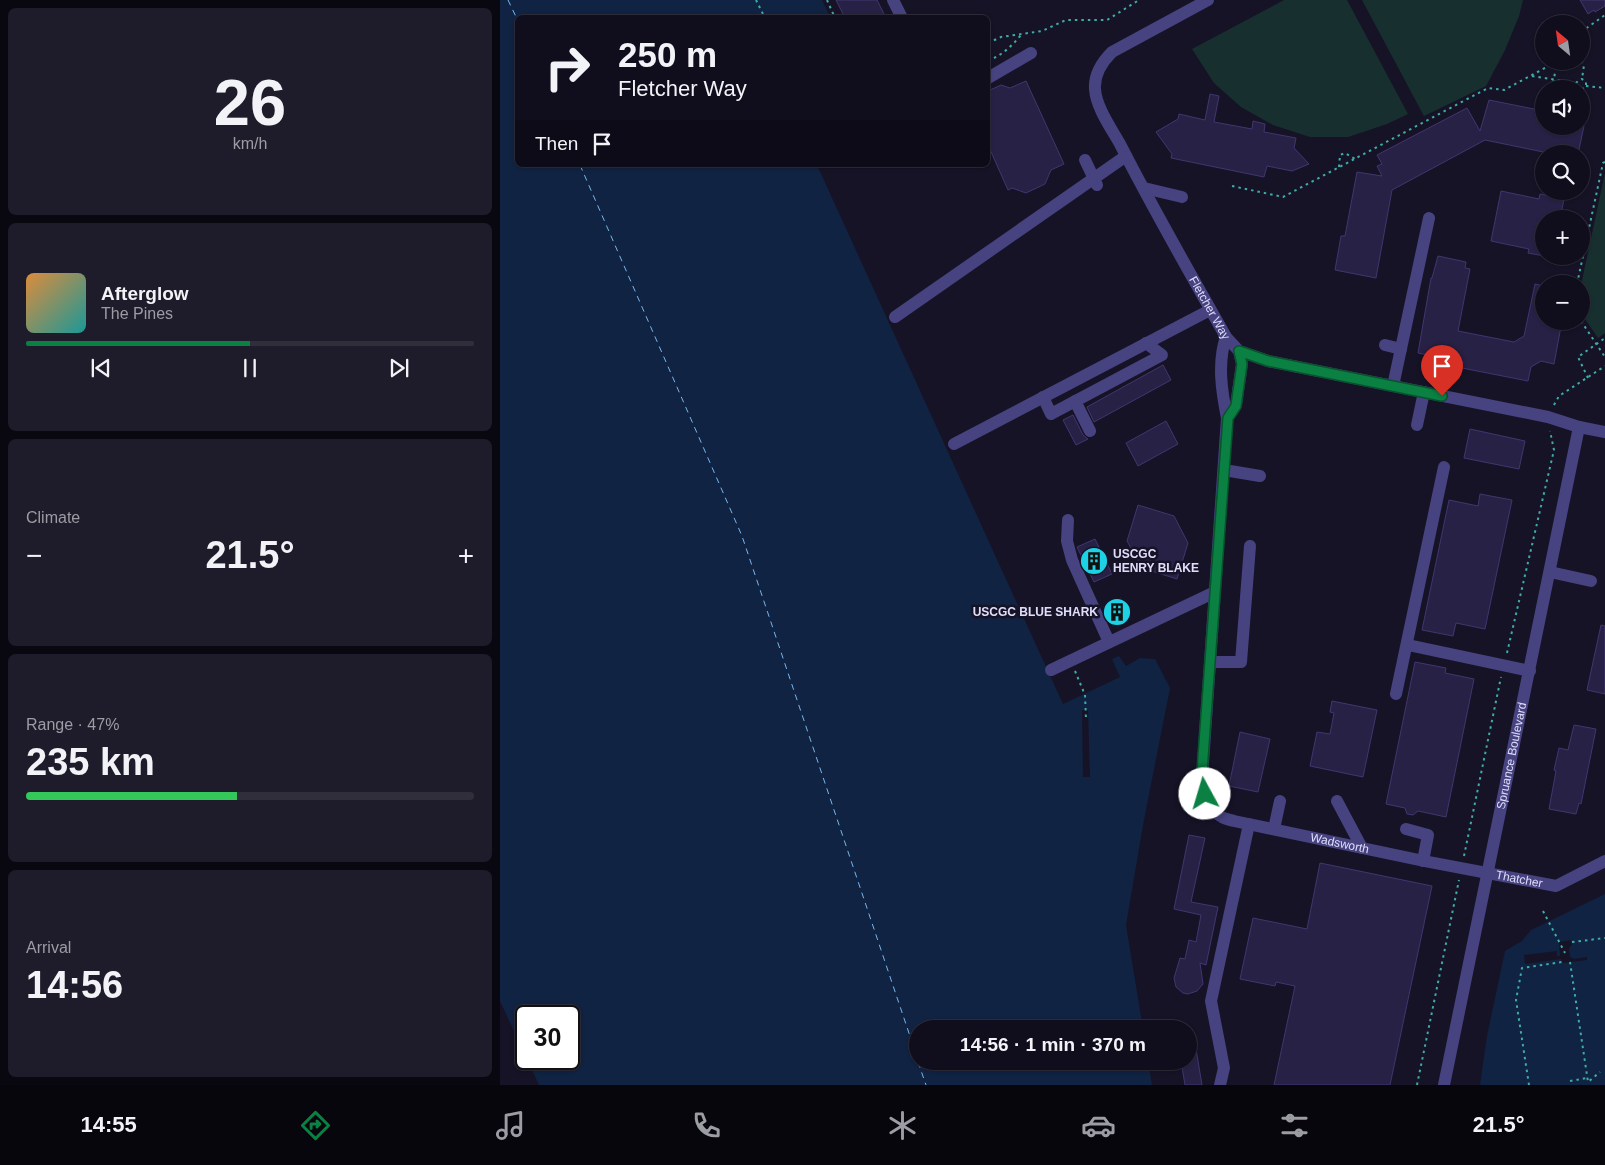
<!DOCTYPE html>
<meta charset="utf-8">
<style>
:root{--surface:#100e1d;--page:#1e1c2a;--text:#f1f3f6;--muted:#9c9ca4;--line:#302e3b;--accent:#0b8043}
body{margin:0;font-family:Helvetica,sans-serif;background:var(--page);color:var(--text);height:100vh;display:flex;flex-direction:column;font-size:19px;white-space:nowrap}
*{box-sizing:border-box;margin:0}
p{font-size:16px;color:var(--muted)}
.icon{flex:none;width:28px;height:28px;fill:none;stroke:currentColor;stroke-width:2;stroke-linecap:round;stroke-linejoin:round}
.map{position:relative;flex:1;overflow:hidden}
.panel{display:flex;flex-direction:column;gap:8px;padding:8px;background:#090810;width:500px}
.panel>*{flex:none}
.hud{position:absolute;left:15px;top:15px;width:475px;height:152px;border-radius:8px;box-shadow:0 1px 4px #0004,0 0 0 1px var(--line);background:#100e1d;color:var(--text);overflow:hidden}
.needle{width:32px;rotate:331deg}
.fabs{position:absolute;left:1035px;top:15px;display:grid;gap:10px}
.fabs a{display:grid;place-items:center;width:55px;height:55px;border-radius:50%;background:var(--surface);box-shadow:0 1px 4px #0004,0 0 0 1px var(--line);font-size:25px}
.speed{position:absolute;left:15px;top:1005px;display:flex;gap:10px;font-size:25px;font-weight:700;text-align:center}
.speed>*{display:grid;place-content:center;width:65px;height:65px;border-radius:50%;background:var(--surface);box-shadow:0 1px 4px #0004,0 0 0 1px var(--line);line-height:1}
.speed .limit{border:2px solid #111;border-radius:8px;background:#fff;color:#111}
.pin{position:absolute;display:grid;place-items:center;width:42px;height:42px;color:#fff;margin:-51px -21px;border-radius:50% 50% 50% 0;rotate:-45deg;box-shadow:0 0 5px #0007}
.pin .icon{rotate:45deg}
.me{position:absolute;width:55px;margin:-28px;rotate:354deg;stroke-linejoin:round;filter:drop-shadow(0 0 4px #0008)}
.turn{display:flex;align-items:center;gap:18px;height:105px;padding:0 20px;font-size:22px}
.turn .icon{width:65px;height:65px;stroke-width:2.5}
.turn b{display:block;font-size:35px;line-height:42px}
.then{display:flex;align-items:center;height:48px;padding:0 20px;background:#0003;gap:10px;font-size:19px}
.big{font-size:38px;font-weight:600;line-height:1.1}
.panel .tile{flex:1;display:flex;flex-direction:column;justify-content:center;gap:8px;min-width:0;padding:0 18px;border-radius:8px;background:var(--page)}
.panel .dial{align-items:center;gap:0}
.dial b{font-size:65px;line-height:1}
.song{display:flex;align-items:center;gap:15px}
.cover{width:60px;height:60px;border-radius:8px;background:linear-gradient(135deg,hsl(30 70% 55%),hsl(180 70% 35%))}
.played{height:5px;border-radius:2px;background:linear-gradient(90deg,var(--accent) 50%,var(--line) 50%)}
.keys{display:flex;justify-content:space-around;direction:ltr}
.heat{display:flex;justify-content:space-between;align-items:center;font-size:28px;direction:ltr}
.charge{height:8px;border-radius:4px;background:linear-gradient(90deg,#34c759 47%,var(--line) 0)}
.trip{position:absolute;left:409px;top:1020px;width:288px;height:50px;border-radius:25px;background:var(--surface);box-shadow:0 1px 4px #0004,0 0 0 1px var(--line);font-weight:600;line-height:50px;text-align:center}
.menu{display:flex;height:80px;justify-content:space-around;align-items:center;background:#06060c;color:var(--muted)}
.menu .icon{width:35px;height:35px}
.menu .active{color:var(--accent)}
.menu b{font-size:22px;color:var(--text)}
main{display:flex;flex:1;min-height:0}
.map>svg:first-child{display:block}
.green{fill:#17302f}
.water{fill:#112342}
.pier{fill:#161327}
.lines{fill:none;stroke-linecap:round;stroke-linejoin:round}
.ferry{stroke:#76b7ef;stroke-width:1;stroke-dasharray:6 5;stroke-linecap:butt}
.building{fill:#282146;stroke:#41366f}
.path{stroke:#3eada6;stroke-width:2;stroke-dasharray:2.5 4;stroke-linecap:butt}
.minor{stroke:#464380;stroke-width:12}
.route-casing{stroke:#07532c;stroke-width:12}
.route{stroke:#0b8043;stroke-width:9}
.labels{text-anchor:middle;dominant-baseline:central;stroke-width:5;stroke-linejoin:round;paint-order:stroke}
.street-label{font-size:12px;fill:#e0ddfb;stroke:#161327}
.poi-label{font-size:12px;font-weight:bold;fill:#e0ddfb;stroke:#161327;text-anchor:start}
</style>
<main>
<section class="panel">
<div class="tile dial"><b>26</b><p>km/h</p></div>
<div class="tile">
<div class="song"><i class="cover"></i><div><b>Afterglow</b><p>The Pines</p></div></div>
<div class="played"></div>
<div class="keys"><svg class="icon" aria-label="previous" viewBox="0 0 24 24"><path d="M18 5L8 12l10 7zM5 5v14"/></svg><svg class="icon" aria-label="pause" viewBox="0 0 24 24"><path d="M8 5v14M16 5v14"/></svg><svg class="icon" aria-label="next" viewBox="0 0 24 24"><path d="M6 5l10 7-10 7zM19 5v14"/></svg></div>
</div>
<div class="tile"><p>Climate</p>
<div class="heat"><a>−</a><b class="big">21.5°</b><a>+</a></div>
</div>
<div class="tile"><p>Range · 47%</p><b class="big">235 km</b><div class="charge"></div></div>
<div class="tile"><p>Arrival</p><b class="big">14:56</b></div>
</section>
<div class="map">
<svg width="1105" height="1085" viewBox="0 0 1105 1085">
<rect width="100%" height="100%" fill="#161327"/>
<g class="green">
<polygon points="784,0 847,0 908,114 887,124 848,137 810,137 773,125 741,107 714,83 692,49"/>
<polygon points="862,0 1023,0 1019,16 1005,50 986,86 924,116"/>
<polygon points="1105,173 1105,333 1098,338 1081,313 1081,285"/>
</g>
<g class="water">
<polygon points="0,0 322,0 330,17 18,18 18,165 317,165 563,704 620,677 612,659 619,656 626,666 640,658 655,659 670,688 643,825 626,925 643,1029 418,1029 418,1061 648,1061 652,1085 39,1085 27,1059 69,1059 69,1016 26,1016 26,1057 0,1001"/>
<polygon points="1105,894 1105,1085 980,1085 987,1036 1005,951 1022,941 1031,930"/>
</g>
<g class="pier">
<polygon points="582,710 588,710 590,777 583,777"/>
<polygon points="1071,940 1072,945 1069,948 1070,957 1074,959 1087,957 1087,960 1062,963 1061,959 1025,964 1024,955 1057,951 1057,956 1060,956 1059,942"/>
</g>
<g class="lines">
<g class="ferry">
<polyline points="8,0 18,21"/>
<polyline points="80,165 242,536 418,1060"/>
<polyline points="418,1062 426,1085"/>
</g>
</g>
<g class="building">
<polygon points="336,0 377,0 386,18 345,18"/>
<polygon points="1080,0 1105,0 1105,6 1095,12 1094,10 1088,14"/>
<polygon points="526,81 564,164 551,170 545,184 526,193 512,188 508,190 488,145 488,91 501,85 510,88"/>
<polygon points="710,94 719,96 714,122 752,129 753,121 765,124 764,132 796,138 794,148 809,164 792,171 767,166 764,177 671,158 672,154 656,132 678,119 679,114 705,120"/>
<polygon points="989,100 1044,111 1044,126 1084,126 1078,154 1053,154 985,140 892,190 876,278 835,270 841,236 845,236 857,172 882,176 877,166 882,164 877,155 967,108 980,131"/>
<polygon points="1001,191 1039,199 1040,194 1064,199 1060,219 1044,219 1044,256 1028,253 1029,249 991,241"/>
<polygon points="938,256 966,262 965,268 970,269 958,331 1014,342 1024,336 1035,284 1044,286 1044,321 1062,321 1054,364 1041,361 1031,367 1028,381 962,368 963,362 918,353 931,278 932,278"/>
<polygon points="663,365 671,380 594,422 587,407"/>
<polygon points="573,415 583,435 588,439 576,445 563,420"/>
<polygon points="666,421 678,444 638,466 626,443"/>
<polygon points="970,429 1025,441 1019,469 964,458"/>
<polygon points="980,494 1012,500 985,629 956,623 953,636 922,630 949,500 978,506"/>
<polygon points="638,505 674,516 688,543 677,579 642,568 627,541"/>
<polygon points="595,539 612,574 594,582 577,547"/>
<polygon points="621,598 630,618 613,626 604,606"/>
<polygon points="1101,625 1105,626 1105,694 1087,690"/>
<polygon points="915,662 946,668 945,673 974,679 946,817 918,811 913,815 907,814 905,808 886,804"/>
<polygon points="832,701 877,710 863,777 810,766 817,732 830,734 834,713 830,712"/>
<polygon points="1074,725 1096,729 1081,804 1079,803 1076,814 1049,809 1056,771 1054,770 1059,748 1068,750"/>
<polygon points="740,732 770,739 758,792 729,786"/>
<polygon points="689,835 705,838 691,902 718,907 706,965 700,963 703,984 697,991 688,994 683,993 676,987 674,978 680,958 685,959 689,940 696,942 701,915 674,909"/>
<polygon points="820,863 932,886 890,1085 774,1085 795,986 776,982 775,986 740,979 753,918 807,929"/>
<polygon points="688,1031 693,1031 702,1085 685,1085 681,1061 688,1061"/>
</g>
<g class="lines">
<g class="path">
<polyline points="256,0 265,18"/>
<polyline points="327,0 335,18"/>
<polyline points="1081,32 1105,15"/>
<polyline points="488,43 501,37 542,31 566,20 607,20 639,0"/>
<path d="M488 61C502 55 511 47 521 35"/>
<polyline points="1081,61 1084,65 1082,79"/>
<polyline points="1032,76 1076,83"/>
<polyline points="1086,86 1105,88"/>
<polyline points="1052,89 1057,62"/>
<polyline points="1079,89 1076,83 1078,81 1082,79 1086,82 1086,86 1081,90"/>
<polyline points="839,167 840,155 845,153 855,159"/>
<polyline points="732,186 783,197 988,88 1004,90 1058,61"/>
<polyline points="1077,284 1103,163 1105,162"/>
<polyline points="1081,321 1105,357"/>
<polyline points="1088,378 1078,357 1105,338"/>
<polyline points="1054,405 1059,396 1105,366"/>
<polyline points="1007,653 1054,450 1050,431"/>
<polyline points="575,671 585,695 586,719"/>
<polyline points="964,856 1001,677"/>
<polyline points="1043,911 1065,953"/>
<polyline points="1072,942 1105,938"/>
<polyline points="1070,962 1088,1082 1100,1072"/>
<polyline points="1070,1081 1087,1078"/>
<polyline points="917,1085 959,880"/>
<polyline points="1029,1085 1016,1000 1022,968 1062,962"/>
</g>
<g class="minor">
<polyline points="393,0 402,18"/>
<path id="s1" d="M708 0 612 52C602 62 594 74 595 89 596 107 611 128 620 144 653 209 690 273 726 337L739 351 768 361 1048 417 1079 427 1105 432"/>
<polyline points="488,78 531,53"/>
<polyline points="585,160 597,185"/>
<polyline points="644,188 682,197"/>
<polyline points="395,317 626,156"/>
<path id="s2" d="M726 337C717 363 722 393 727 418L702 777C704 791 708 810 722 817 725 819 731 820 734 821L924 861 1056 886 1105 861"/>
<polyline points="885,345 901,349"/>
<polyline points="893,386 929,218"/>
<polyline points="543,397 551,414 662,355 646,343"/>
<polyline points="575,401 590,431"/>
<polyline points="727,418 736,405 742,364 739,351"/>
<polyline points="917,425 924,392"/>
<polyline points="454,444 710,310"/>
<polyline points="724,470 760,476"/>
<polyline points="568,520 567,541 572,560 609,642"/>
<polyline points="1050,572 1091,581"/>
<polyline points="908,645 1030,671"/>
<polyline points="710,662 741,662 750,546"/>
<polyline points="551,670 715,592"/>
<polyline points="896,694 944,467"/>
<polyline points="837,801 862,848"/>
<polyline points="774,829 780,801"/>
<polyline points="906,829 928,835 923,861"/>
<polyline points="720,1085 724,1068 711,1001 749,824"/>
<path id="s3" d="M944 1085 1079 427"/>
</g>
</g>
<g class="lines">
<defs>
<polyline id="route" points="705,794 702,777 703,757 728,418 736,406 742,364 739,351 768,361 942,396"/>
</defs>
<use href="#route" class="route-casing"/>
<use href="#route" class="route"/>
</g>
<defs>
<symbol id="building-disc" viewBox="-11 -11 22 22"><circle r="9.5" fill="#1ed2e5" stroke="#161327"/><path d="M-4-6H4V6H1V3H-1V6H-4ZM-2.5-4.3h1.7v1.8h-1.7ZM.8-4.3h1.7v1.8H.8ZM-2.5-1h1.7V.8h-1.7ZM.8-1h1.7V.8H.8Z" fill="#111"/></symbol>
</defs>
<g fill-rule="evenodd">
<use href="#building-disc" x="578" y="545" width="32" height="32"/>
<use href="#building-disc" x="601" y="596" width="32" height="32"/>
</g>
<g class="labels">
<g class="street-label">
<text stroke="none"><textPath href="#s1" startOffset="399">Fletcher Way</textPath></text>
<text stroke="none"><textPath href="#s3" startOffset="336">Spruance Boulevard</textPath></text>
<text stroke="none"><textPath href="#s2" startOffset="609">Wadsworth</textPath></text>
<text stroke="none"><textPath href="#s2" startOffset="792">Thatcher</textPath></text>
</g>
<g class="poi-label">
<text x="613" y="554">USCGC<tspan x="613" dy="14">HENRY BLAKE</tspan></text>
<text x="598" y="612" text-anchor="end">USCGC BLUE SHARK</text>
</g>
</g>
</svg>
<div class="fabs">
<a><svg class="needle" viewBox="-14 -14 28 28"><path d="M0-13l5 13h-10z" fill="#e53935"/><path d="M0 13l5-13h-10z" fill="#9c9ca4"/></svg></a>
<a><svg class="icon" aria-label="sound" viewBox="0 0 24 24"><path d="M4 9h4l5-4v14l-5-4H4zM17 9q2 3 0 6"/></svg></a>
<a><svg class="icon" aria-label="search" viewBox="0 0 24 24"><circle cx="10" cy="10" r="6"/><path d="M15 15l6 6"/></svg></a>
<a>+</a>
<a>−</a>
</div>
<div class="speed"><div class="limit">30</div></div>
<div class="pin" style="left:942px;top:396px;background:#d93025"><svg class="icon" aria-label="arrive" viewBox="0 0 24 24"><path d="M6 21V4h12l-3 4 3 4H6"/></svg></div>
<svg class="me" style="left:705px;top:794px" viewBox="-20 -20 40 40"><circle r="19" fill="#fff"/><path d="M0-13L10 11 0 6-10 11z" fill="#0b8043"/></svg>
<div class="trip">14:56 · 1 min · 370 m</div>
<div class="hud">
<div class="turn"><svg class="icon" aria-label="right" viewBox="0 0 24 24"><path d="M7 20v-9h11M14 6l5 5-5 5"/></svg><div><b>250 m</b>Fletcher Way</div></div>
<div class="then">Then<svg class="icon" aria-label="arrive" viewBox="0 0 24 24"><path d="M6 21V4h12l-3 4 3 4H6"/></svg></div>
</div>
</div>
</main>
<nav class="menu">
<b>14:55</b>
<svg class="icon active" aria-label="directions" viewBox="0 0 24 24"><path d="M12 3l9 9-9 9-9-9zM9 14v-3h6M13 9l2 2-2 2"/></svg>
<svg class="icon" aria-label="music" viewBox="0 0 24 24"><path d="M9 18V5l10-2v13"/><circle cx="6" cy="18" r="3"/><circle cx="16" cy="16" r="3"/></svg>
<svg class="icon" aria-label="phone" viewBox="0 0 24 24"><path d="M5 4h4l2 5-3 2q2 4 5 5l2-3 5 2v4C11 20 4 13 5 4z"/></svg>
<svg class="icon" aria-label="climate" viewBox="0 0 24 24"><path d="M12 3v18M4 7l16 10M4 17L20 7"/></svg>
<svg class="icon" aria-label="car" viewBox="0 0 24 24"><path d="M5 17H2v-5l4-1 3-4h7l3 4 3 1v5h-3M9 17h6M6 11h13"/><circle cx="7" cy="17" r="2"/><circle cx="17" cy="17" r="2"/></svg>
<svg class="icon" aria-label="filters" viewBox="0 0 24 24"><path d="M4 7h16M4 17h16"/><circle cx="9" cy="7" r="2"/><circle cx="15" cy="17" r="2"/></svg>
<b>21.5°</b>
</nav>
